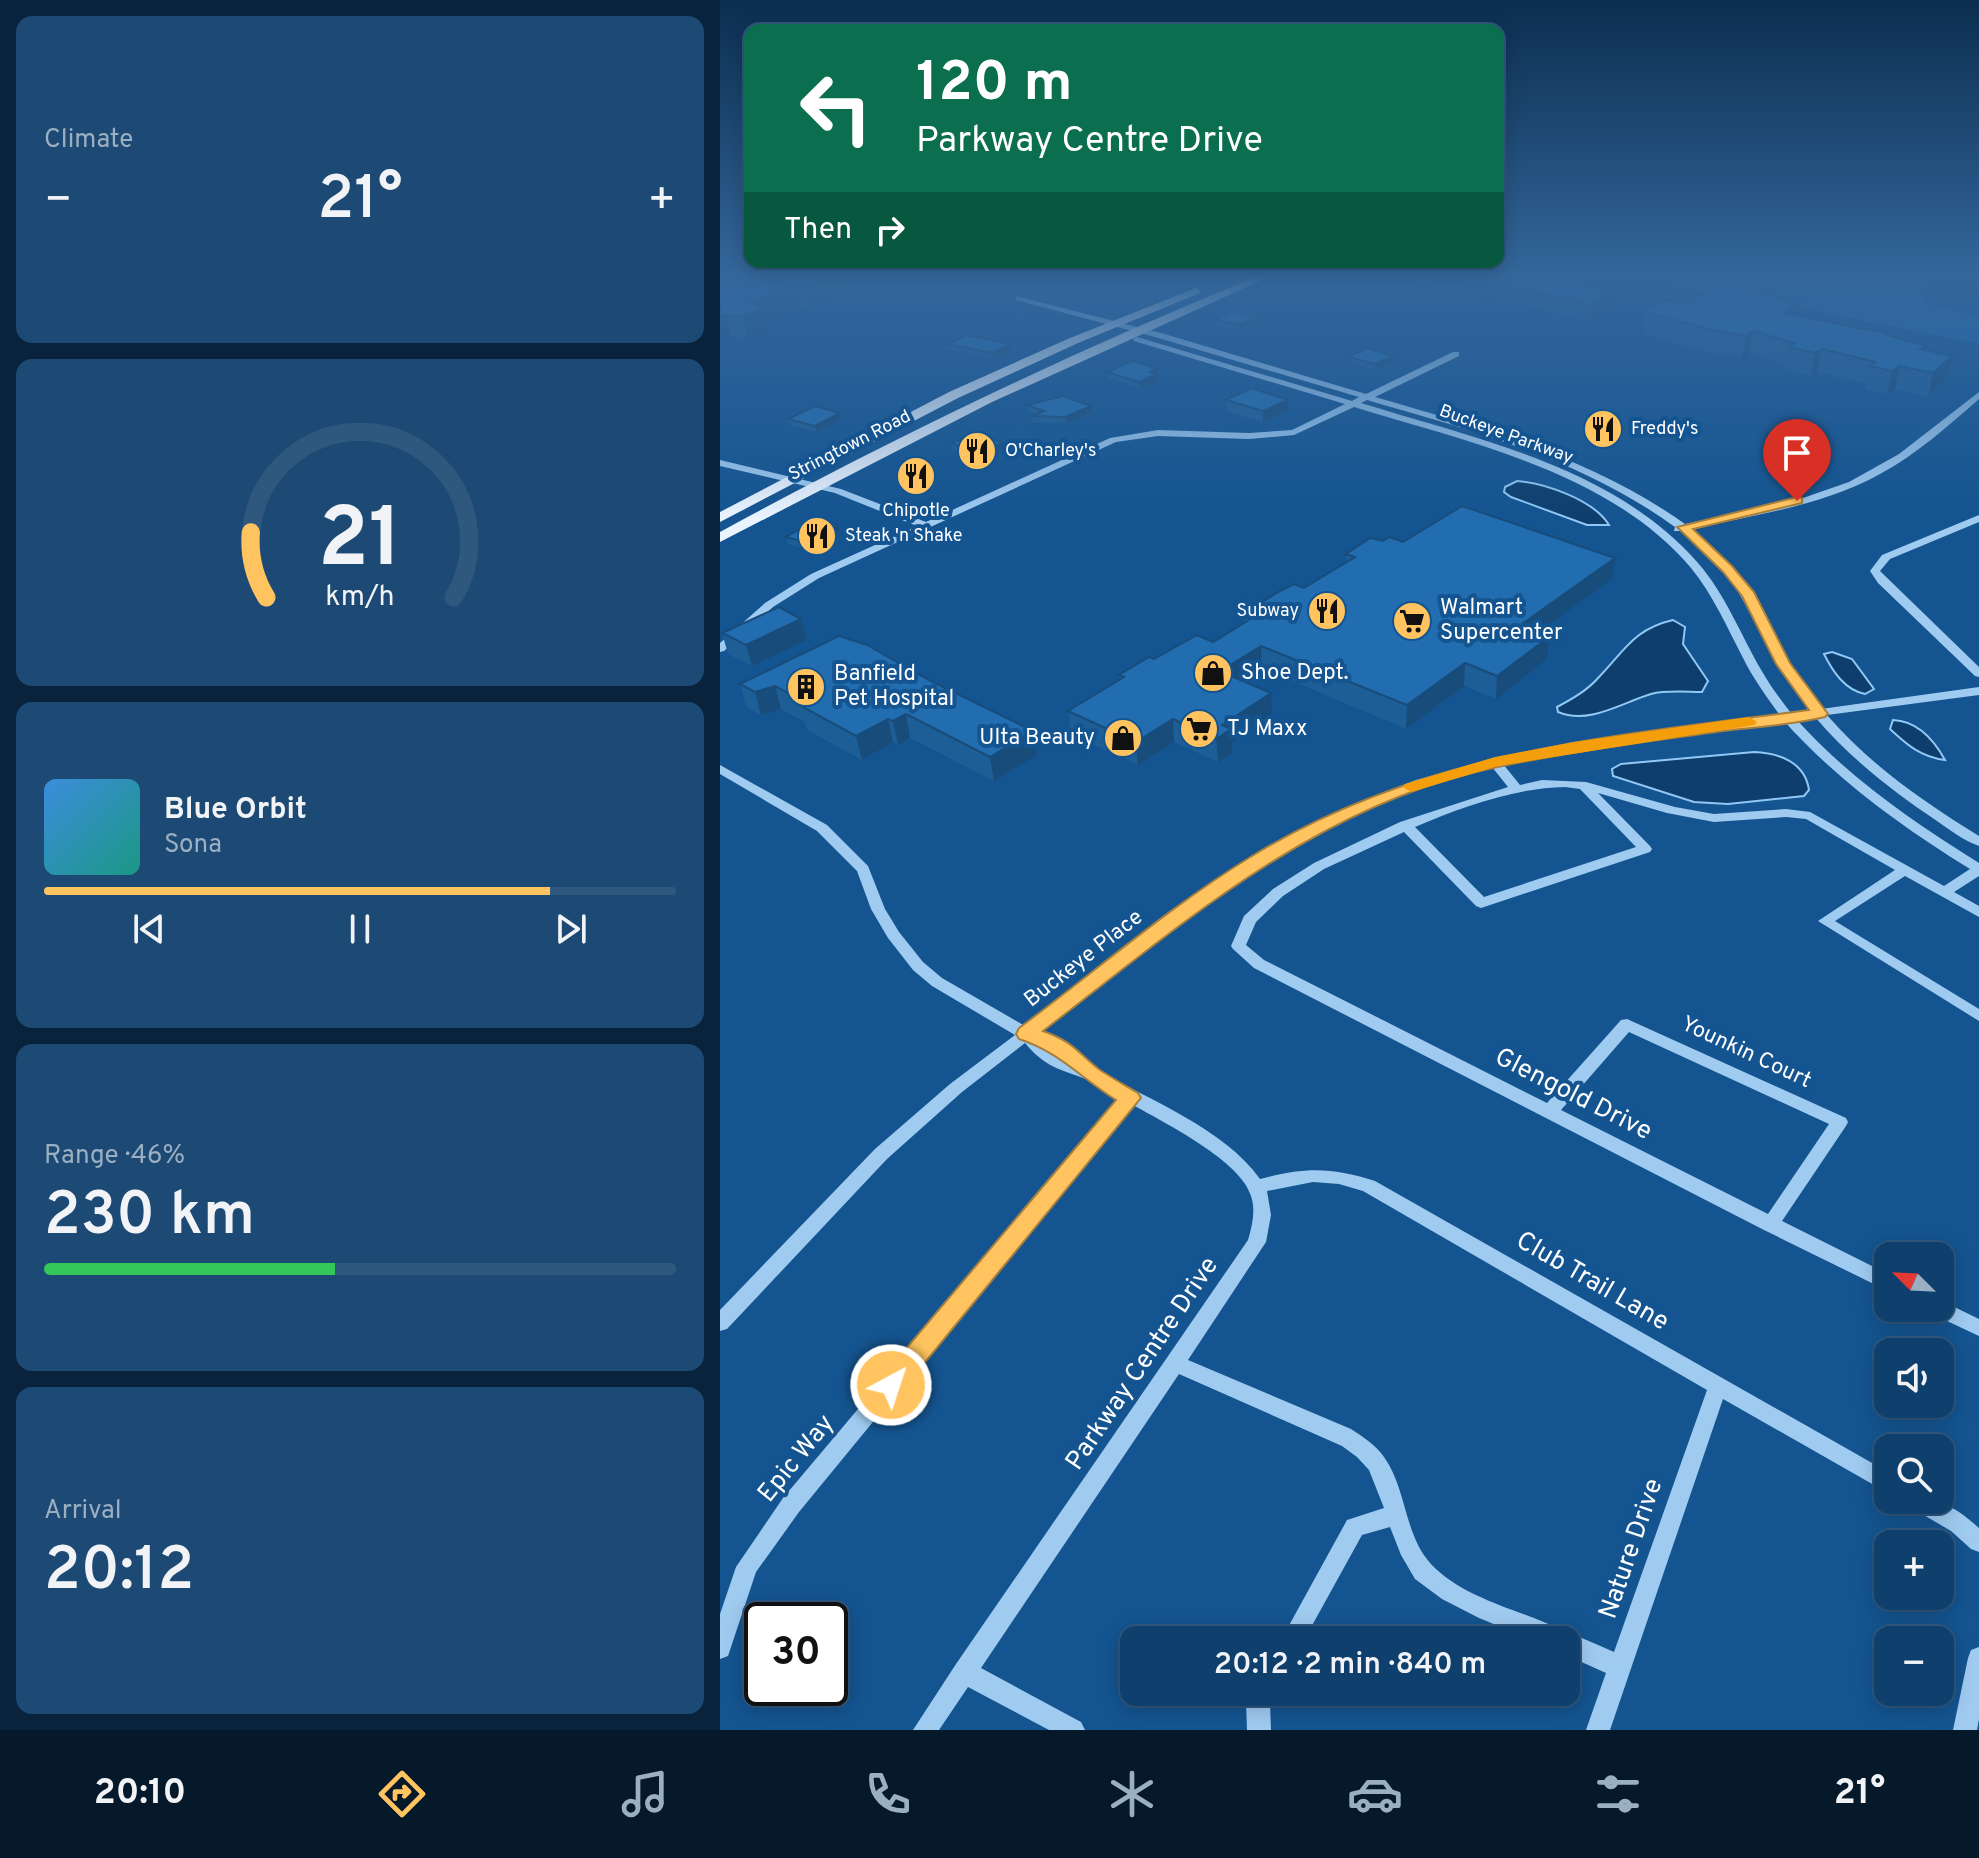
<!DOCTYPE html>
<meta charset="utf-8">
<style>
:root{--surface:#0f3f6c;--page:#1d4a74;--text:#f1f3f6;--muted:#9bafc2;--line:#2f587f;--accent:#ffc460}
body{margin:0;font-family:Overpass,sans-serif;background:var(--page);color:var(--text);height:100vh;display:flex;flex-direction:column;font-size:30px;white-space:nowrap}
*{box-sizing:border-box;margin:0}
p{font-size:26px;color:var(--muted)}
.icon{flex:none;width:44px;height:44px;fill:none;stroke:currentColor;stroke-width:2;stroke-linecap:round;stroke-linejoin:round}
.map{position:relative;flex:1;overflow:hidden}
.sheet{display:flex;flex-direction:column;gap:16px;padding:16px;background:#08233b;width:720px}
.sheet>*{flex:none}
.guide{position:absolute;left:24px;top:24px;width:760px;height:244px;border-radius:16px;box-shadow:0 4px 20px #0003,0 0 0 2px var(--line);background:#0b6e4f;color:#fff;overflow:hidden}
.needle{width:52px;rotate:294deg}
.controls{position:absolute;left:1154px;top:1242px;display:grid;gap:16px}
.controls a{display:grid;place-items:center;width:80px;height:80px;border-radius:16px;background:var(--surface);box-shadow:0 4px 20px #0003,0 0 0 2px var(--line);font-size:40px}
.speed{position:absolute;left:24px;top:1602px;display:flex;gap:16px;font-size:40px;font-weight:700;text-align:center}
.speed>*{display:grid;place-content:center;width:104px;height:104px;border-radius:50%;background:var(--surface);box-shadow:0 4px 20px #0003,0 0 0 2px var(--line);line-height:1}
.speed .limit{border:4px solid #111;border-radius:12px;background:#fff;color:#111}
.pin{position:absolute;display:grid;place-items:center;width:68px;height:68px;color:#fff;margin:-82px -34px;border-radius:50% 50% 50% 0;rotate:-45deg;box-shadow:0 0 8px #0007}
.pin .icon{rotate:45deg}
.me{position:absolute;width:88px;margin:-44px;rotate:40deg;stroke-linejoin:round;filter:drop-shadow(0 0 6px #0008)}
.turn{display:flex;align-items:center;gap:28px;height:168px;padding:0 40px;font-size:36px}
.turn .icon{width:104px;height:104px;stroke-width:2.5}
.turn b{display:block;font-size:56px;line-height:68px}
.then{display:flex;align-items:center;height:76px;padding:0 40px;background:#0003;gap:16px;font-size:30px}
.big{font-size:60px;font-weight:600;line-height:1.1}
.sheet .widget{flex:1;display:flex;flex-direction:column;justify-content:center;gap:12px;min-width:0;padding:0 28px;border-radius:16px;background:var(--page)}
.sheet .dial{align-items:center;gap:0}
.dial svg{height:208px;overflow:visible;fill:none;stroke:var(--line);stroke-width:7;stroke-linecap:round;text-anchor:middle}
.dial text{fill:var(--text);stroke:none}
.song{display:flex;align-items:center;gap:24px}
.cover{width:96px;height:96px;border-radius:12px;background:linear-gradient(135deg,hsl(210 70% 55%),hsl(170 70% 35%))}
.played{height:8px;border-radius:4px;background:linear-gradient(90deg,var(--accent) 80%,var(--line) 80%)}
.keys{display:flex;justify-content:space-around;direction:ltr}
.heat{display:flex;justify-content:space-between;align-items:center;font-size:44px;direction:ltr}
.charge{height:12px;border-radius:6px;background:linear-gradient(90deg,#34c759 46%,var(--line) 0)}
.trip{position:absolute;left:400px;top:1626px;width:460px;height:80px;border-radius:16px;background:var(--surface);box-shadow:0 4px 20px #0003,0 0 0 2px var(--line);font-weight:600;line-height:80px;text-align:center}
.tab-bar{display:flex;height:128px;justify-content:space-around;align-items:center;background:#06192b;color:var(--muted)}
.tab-bar .icon{width:56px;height:56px}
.tab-bar .active{color:var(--accent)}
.tab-bar b{font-size:36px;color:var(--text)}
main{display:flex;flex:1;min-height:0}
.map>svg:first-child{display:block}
.green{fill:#1c68aa}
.water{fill:#0d3e6d;stroke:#92c8f4;stroke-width:2}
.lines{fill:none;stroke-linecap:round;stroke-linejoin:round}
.minor{fill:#a0cbf1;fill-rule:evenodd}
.major{fill:#eaf4ff;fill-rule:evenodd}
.wall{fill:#1d5e96}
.shaded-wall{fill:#184c7a}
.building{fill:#226daf;stroke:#184c7a;stroke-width:2}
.route{fill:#ffc460;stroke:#a67f3e;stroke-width:2}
.slow{fill:#f59e0b}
.labels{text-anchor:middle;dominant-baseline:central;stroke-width:8;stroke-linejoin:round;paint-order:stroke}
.far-poi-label{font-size:18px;fill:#fff;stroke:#145490;text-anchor:start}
.far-street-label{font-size:18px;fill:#fff;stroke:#145490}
.poi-label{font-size:22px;fill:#fff;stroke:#145490;text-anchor:start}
.street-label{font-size:22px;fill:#fff;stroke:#145490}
.near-street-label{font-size:26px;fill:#fff;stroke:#145490}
</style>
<main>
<section class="sheet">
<div class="widget"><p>Climate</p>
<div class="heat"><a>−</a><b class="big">21°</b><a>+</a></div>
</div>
<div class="widget dial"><svg viewBox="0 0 100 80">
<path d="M14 69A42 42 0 1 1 86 69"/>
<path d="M14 69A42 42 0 0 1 8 44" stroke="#ffc460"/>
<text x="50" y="56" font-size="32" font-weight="700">21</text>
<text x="50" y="72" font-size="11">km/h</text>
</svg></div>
<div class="widget">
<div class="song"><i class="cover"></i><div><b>Blue Orbit</b><p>Sona</p></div></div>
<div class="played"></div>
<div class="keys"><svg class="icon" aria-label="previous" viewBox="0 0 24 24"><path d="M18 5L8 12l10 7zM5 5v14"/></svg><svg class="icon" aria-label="pause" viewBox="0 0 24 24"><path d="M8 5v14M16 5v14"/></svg><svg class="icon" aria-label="next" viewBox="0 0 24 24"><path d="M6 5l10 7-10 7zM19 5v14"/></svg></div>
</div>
<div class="widget"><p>Range · 46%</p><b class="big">230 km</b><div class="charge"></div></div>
<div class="widget"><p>Arrival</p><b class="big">20:12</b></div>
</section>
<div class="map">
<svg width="1259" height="1730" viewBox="0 0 1259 1730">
<rect width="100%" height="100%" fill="#145490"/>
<polygon class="green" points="914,277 1216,277 1199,289 1205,303 1259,316 1259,344 1078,307 1047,307"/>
<g class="water">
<path d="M797 481C825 483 874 500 889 525H867L791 497 784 492 785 487Z"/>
<path d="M953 620 965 627 963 644 988 681 982 692C966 692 946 690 931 694 901 703 869 725 838 712L837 707C852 699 868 690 879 677 905 650 914 629 953 620Z"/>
<path d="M1112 652 1132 659 1154 689 1145 694C1125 690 1113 672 1104 654Z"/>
<path d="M1173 720C1197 721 1214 740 1225 760 1201 757 1187 745 1170 729Z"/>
<path d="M1034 752C1059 753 1085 762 1089 790L1084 796 1008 804 974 802 893 776 892 769 901 764Z"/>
</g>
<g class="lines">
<g class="minor">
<path d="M296 296 441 333 646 394 733 352H739V356L655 397C765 429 869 456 965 524L1080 499 1129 482 1179 454 1259 392V399C1228 426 1197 454 1160 474 1102 506 1035 515 970 529 994 549 1017 571 1034 597 1057 634 1073 675 1101 709L1259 687V695L1107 715C1150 765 1204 802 1259 836V846C1244 841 1230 830 1217 821 1172 791 1130 758 1095 717L1076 719C1129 778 1192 821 1259 863V876L1234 892 1259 906V917L1185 876 1115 921 1259 1009V1021L1098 921 1175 870 1086 819 1066 817 994 822 947 813 878 793 930 846 932 849 930 852 761 908 756 906 684 832 604 869 563 896 536 922 526 945 544 960 827 1103 901 1020 907 1019 1126 1118 1128 1122 1126 1126 1062 1221 1168 1274V1291L1044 1230 534 968 513 949 511 946 524 916 553 889 594 863 680 822 788 787 772 767 706 786 655 806 557 855 511 884 319 1032C343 1039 360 1050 376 1070 428 1099 505 1129 540 1179 584 1167 612 1167 655 1181L1168 1472V1493L1003 1399 890 1730H866L886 1673 846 1655V1640H813L759 1618 722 1599 695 1579 681 1555 670 1527 642 1535 584 1640H561L627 1520 664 1508 649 1470 637 1457 622 1446 459 1374 261 1668 361 1722 365 1730H329L248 1687 219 1730H193L236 1664 528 1240C532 1226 536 1211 531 1196 521 1161 445 1123 413 1105L79 1512 36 1572 8 1656 0 1659V1614L16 1567 63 1498 400 1098C389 1092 378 1084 366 1079 339 1069 325 1067 305 1043L242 1092 167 1159 7 1329 0 1331V1310L155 1149 230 1084 295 1035 212 986 193 970 168 938 151 909 137 871 97 831 0 774V765L107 825 148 866 165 909 179 932 203 962 222 978 305 1026 501 878 571 836 645 800 696 780 775 758 870 741 1059 714C1046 696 1033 678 1023 658 1007 627 993 595 971 568 890 472 748 442 634 407L574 435 529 439 438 436 396 442 99 578 53 607 4 651 0 652V643L45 603 91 574 197 526 115 493 0 466V460L121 489 206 522 390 438 438 430 529 433 572 430 625 404 414 341 413 339 417 337 632 401 639 397 435 337 296 300ZM647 400C757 432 861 459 955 527L954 531H961L981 549 1014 584 1061 669 1089 710 1071 713C1061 700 1051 687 1043 673 1021 636 1006 595 978 563 894 467 757 439 641 403ZM1064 721C1118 781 1182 827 1250 869L1224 886 1090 812 1066 809 994 814 955 807 866 782 822 780 800 785 783 764 870 748ZM845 787 860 789 916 847 764 897 695 827C742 807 794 788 845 787ZM909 1032 1109 1124 1048 1214 841 1110ZM325 1045 327 1046 353 1063 340 1057ZM593 1182 619 1184 643 1191 987 1390 894 1652C871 1642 849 1632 826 1623 788 1607 740 1595 711 1564 684 1535 687 1489 664 1457 656 1445 643 1437 631 1429L468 1360 546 1242 551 1215 547 1191Z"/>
<polygon points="1259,515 1259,522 1170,559 1160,571 1259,667 1259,677 1255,676 1158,583 1150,571 1162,555"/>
<polygon points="1220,1300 1259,1319 1259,1336 1212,1314 1209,1308 1220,1308"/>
<path d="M1186 1500C1221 1500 1232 1504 1259 1528V1552L1251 1549 1231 1531 1190 1507Z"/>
<polygon points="1259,1647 1259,1719 1257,1730 1233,1730 1248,1658 1251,1650"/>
<polygon points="531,1692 556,1692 550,1704 551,1730 527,1730 526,1702"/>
</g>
<g class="major">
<path d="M535 277H549L272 402 0 542V532C174 437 352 352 535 277Z"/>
<polygon points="476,288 481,291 480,293 358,343 238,398 0,522 0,512 229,392 350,338"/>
</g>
</g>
<g class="wall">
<polygon points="0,277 167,277 128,289 128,291 90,308 79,305 49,318 51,328 28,338 11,337 0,341"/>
<polygon points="677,277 827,277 825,278 894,293 893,309 870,321 780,299 761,303 726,293 726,290"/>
<polygon points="414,283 414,288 389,297 369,291 368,286"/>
<polygon points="966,304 1078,316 1170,334 1169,336 1206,346 1205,350 1226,379 1208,397 1175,389 1167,394 1145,389 1146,384 1097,372 1091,376 1064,369 1065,364 1029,353 1022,358 993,354 923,334 925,312"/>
<polygon points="495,319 537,323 517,331 495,325"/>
<polygon points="228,344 290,344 291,350 273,359 228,349"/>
<polygon points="673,356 673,361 655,370 629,363 629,357"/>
<polygon points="438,369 438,380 420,388 388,378 387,372"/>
<polygon points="506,400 568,400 568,410 543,422 506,411"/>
<polygon points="307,405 371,406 372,412 346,423 313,422 312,416 316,414 308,411"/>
<polygon points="120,413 122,419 96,432 70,425 68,419"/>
<polygon points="231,443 283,450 259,460 232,449"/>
<polygon points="120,531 89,550 68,544 66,537"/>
<polygon points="663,541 683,542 892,579 819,633 827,659 776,699 744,686 686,729 542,668 523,681 552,716 512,743 512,753 498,762 454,742 418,765 351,734 348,711 399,680 399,675 434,659 493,642 523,624 523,614 584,588 626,563 626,554"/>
<polygon points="81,619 87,640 32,666 8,654 2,633"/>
<polygon points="211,681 313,731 317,755 274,781 190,738 178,745 173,742 142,760 87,730 85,722 61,709 41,715 26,707 20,684"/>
</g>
<g class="shaded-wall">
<polygon points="110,277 167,277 128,289 128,291 90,308 86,287"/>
<polygon points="414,283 414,288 389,297 389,292"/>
<polygon points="781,283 780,299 761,303 762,288"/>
<polygon points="75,284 79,305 49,318 51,328 28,338 23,316 29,303"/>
<polygon points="894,293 893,309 870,321 872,305"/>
<polygon points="1081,302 1077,324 1063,313"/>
<polygon points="5,315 11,337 0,341 0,317"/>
<polygon points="536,317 537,323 517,331 517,325"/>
<polygon points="1033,331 1029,353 1022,358 1026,336"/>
<polygon points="290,344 291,350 273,359 272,353"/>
<polygon points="1102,349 1097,372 1091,376 1095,353"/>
<polygon points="673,356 673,361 655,370 655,364"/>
<polygon points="1232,356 1226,379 1208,397 1213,373"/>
<polygon points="1180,366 1175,389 1167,394 1172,371"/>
<polygon points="438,369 438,380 420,388 419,382 430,372"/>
<polygon points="568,400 568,410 543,422 543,411"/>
<polygon points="371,406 372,412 346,423 345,417"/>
<polygon points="120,413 122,419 96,432 95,426"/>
<polygon points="282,443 283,450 259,460 258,453"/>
<polygon points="118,525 120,531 89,550 87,543"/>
<polygon points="895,558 892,579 798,648 799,626"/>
<polygon points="81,619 87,640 32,666 26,645"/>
<polygon points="829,637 827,659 776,699 777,676"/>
<polygon points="541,646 542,668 511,688 504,669"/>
<polygon points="745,663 744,686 686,729 687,705"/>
<polygon points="55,686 61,709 41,715 35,692"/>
<polygon points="551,693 552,716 512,743 512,753 498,762 496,739 502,725"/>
<polygon points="186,714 190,738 178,745 173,721"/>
<polygon points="168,719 173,742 142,760 136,736"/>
<polygon points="453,719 454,742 418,765 416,742"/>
<polygon points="313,731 317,755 274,781 270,757"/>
</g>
<g class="building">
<polygon points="0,277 110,277 86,287 75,284 29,303 46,307 23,316 5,315 0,317"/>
<polygon points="726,277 822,277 894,293 872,305 781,283 762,288"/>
<polygon points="389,278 414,283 389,292 368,286"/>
<polygon points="1001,284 1081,302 1063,313 1170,334 1167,335 1206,346 1201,349 1232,356 1213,373 1180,366 1172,371 1150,366 1156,362 1102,349 1095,353 1068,347 1074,343 1033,331 1026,336 996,331 925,312 946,300 966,304"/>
<polygon points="514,311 536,317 517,325 495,319"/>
<polygon points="246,335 290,344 272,353 228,344"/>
<polygon points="647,348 673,356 655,364 629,357"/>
<polygon points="413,361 438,369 430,372 437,374 419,382 387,372"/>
<polygon points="531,388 568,400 543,411 506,400"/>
<polygon points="343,396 371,406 345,417 312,416 324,411 307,405"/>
<polygon points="95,406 120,413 95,426 68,419"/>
<polygon points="256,433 282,443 258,453 231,443"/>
<polygon points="742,506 895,558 799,626 829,637 777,676 745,663 687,705 541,646 504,669 510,672 506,674 551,693 502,725 511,729 496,739 453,719 416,742 348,711 404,677 399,675 429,657 434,659 477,635 493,642 532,618 523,614 558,592 574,584 584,588 635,557 626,554 650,538 663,541 669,537 683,542"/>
<polygon points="98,519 118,525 87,543 66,537"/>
<polygon points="59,607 81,619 26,645 2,633"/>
<polygon points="119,636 147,645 211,681 313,731 270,757 186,714 173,721 168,719 136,736 81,706 87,703 55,686 35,692 20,684"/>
</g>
<linearGradient id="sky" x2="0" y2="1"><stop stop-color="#0b2e4f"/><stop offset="0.53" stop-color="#34679c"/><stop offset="1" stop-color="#34679c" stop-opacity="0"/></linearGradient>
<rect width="1259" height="519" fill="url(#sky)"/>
<path class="route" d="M1077 497 1082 498V503L973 529 1012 566 1034 592 1070 663 1108 714 1105 717C1072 725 1037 727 1003 731 919 743 834 753 752 773 585 815 456 929 323 1031 354 1042 357 1052 380 1070 392 1078 405 1085 418 1093L421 1098 180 1393 171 1397 162 1393 158 1385 162 1377 396 1100C361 1078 339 1052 299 1039L296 1034 299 1028C376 971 450 906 532 856 705 750 894 736 1089 710L1056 664 1022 596 1003 572 957 527Z"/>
<polygon class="slow" points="1029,717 1037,722 1035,725 778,766 691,792 683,787 685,784 775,757 854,742"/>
<defs>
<symbol id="restaurant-disc" viewBox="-11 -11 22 22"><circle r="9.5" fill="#ffc460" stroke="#145490"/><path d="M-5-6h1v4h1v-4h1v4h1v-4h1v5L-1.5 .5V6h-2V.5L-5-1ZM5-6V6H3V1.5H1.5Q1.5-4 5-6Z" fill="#111"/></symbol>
<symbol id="supermarket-disc" viewBox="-11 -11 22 22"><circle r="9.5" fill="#ffc460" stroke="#145490"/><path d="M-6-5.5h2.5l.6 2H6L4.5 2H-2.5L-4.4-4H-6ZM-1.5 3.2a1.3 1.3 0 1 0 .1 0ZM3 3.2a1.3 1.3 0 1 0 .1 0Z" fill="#111"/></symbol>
<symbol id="shop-disc" viewBox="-11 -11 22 22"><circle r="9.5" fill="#ffc460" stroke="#145490"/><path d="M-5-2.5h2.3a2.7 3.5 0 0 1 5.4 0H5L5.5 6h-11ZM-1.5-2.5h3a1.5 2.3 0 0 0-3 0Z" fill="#111"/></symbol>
<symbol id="building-disc" viewBox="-11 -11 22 22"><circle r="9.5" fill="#ffc460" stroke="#145490"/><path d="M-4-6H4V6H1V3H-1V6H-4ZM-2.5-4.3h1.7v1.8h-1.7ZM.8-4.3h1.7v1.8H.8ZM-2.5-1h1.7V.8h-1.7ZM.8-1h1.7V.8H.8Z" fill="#111"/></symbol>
</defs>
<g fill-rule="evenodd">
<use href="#restaurant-disc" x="861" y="407" width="44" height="44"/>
<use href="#restaurant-disc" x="235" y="429" width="44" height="44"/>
<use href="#restaurant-disc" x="174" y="454" width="44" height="44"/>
<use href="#restaurant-disc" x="75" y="514" width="44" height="44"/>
<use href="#restaurant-disc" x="585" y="589" width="44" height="44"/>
<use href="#supermarket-disc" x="670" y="599" width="44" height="44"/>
<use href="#shop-disc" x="471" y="651" width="44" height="44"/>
<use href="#building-disc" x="64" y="665" width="44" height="44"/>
<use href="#supermarket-disc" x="457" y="707" width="44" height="44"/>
<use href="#shop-disc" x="381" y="716" width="44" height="44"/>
</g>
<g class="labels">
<g class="far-poi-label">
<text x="911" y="429">Freddy's</text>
<text x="285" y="451">O'Charley's</text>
<text x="196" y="511" text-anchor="middle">Chipotle</text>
<text x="125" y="536">Steak 'n Shake</text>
<text x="579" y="611" text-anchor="end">Subway</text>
</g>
<g class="far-street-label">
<text transform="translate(786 435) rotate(20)">Buckeye Parkway</text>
<text transform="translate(130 446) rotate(-27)">Stringtown Road</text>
</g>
<g class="poi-label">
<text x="720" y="608">Walmart<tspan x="720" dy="25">Supercenter</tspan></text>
<text x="521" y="673">Shoe Dept.</text>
<text x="114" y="674">Banfield<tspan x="114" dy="25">Pet Hospital</tspan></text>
<text x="507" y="729">TJ Maxx</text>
<text x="375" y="738" text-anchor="end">Ulta Beauty</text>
</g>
<g class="street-label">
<text transform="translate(364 959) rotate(-38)">Buckeye Place</text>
<text transform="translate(1026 1053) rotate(25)">Younkin Court</text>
</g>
<g class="near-street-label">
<text transform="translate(853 1095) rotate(27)">Glengold Drive</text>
<text transform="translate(872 1282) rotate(30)">Club Trail Lane</text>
<text transform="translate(423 1364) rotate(-56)">Parkway Centre Drive</text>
<text transform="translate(77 1459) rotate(-51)">Epic Way</text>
<text transform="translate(912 1549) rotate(-71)">Nature Drive</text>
</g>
</g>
</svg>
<div class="controls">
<a><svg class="needle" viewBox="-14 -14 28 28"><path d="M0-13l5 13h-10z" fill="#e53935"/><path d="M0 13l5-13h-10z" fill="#9bafc2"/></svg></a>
<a><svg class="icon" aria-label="sound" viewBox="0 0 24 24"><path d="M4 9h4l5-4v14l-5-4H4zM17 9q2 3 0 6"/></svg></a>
<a><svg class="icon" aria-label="search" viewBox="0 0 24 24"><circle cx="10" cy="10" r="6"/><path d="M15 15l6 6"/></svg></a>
<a>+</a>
<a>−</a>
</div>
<div class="speed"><div class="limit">30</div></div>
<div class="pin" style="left:1077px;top:501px;background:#d93025"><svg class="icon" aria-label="arrive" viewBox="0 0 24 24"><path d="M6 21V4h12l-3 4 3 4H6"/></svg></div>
<svg class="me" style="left:171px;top:1385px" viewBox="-20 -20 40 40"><circle r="17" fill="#ffc460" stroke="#fff" stroke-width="3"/><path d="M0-11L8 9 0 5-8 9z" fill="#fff"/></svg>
<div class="trip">20:12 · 2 min · 840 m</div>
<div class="guide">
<div class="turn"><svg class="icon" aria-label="left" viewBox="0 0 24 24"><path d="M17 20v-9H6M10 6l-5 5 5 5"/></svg><div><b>120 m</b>Parkway Centre Drive</div></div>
<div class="then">Then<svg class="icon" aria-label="right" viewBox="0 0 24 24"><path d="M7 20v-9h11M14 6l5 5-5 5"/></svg></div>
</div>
</div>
</main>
<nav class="tab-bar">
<b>20:10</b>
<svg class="icon active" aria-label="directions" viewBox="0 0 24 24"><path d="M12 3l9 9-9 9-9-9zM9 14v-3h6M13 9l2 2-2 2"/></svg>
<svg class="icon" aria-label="music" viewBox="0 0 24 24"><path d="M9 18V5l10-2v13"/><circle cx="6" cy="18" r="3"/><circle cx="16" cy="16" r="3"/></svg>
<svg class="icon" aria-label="phone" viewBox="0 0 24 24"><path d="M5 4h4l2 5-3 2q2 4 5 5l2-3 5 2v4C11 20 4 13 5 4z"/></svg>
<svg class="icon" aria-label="climate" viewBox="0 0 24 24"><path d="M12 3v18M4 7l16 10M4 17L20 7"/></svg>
<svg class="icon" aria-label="car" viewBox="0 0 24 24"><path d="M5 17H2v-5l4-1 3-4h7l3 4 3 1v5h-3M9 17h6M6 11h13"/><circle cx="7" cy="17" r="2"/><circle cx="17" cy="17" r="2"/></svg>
<svg class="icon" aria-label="filters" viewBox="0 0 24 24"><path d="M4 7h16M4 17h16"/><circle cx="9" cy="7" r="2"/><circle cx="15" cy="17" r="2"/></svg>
<b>21°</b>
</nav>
